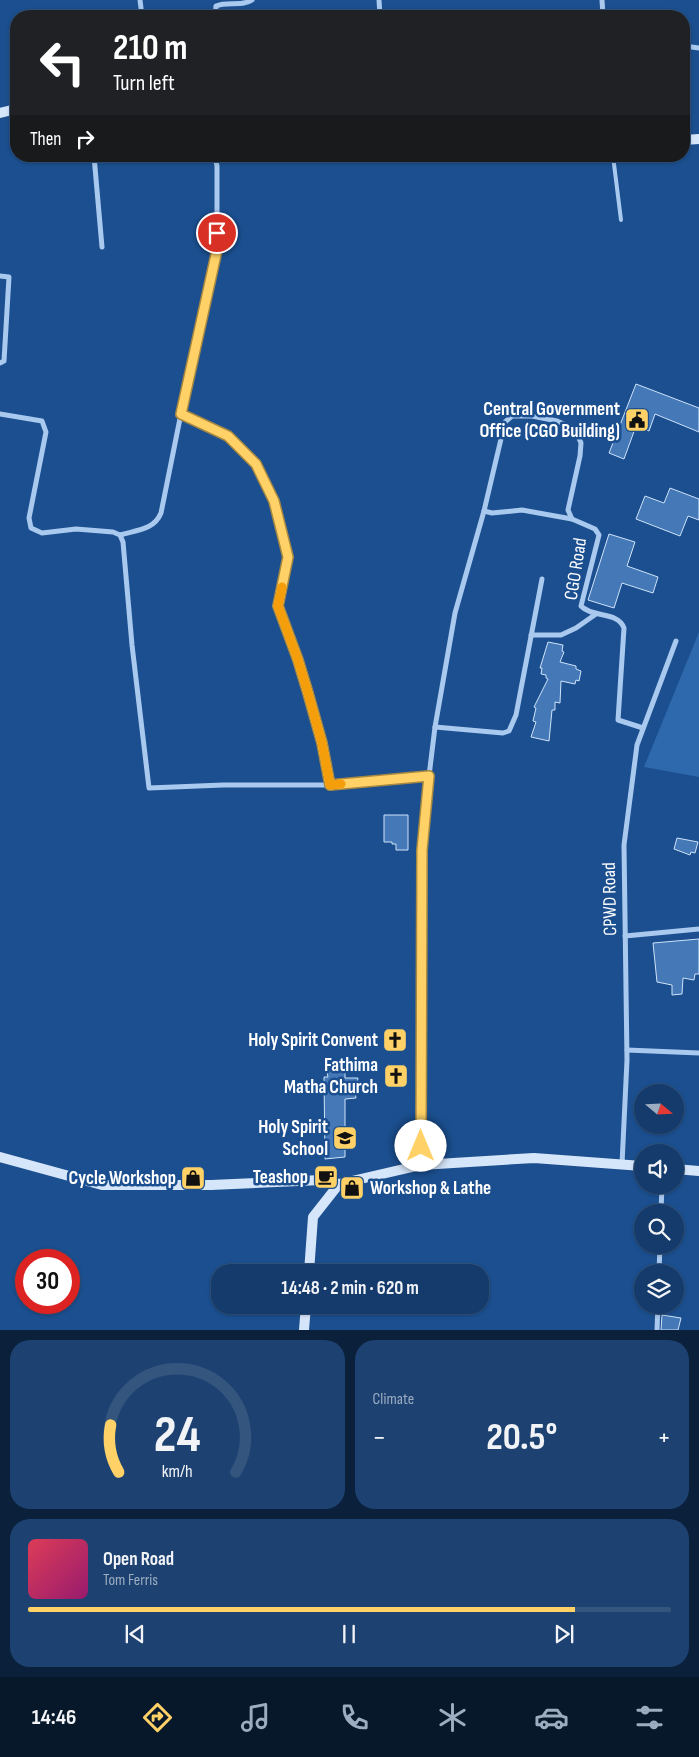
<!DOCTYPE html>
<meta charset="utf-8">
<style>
:root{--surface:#143b6b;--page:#1d4271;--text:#f1f3f6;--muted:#9dadc1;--line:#33557e;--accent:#ffd166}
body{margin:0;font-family:"Sofia Sans Condensed",sans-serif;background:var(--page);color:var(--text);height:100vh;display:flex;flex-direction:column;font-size:19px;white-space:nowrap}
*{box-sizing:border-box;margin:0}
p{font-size:16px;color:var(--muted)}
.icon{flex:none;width:28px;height:28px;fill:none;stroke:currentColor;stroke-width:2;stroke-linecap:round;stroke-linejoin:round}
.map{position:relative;height:1330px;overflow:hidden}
.drawer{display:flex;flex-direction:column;gap:10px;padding:10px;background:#0b203b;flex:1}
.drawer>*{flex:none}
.top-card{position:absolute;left:10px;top:10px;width:680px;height:152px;border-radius:20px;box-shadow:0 1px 4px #0004,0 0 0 1px var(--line);background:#202124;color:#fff;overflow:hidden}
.needle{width:32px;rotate:109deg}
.controls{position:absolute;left:634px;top:1084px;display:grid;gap:10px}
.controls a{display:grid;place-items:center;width:50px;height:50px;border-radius:50%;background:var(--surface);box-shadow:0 1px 4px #0004,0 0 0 1px var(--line);font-size:25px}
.speed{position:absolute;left:15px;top:1249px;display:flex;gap:10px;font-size:25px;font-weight:700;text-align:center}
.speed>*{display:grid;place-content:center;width:65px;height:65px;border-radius:50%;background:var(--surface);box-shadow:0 1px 4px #0004,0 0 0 1px var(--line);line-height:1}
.speed .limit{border:8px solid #d22;background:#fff;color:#111}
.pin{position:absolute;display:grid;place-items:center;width:42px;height:42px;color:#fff;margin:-21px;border:2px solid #fff;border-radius:50%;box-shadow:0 1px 5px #0007}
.me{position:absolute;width:55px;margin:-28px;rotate:0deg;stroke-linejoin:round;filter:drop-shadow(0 0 4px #0008)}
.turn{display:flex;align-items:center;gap:18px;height:105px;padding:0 20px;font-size:22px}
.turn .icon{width:65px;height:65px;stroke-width:2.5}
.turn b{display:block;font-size:35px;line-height:42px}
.then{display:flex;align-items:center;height:48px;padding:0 20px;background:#0003;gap:10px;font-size:19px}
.big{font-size:38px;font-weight:700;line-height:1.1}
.drawer .card{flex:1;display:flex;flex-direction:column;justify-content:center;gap:8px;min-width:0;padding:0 18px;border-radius:20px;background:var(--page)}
.drawer .dial{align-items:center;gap:0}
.dial svg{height:130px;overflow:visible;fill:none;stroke:var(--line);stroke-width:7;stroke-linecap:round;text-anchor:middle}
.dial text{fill:var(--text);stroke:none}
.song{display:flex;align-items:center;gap:15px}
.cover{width:60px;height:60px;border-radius:8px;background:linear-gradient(135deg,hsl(350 70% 55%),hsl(320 70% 35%))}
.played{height:5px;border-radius:2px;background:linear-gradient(90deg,var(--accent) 85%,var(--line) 85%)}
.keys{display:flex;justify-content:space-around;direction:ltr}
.heat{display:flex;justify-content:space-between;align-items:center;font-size:28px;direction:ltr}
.drawer .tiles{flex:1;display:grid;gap:10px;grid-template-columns:1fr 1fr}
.card:last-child{grid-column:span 2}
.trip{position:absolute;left:211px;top:1264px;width:278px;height:50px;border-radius:20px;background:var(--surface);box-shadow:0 1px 4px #0004,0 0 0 1px var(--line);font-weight:700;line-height:50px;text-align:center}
.dock{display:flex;height:80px;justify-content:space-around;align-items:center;background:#08182b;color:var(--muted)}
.dock .icon{width:35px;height:35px}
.dock .current{color:var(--accent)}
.dock b{font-size:22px;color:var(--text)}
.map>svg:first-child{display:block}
.green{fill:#2e69ad}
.building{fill:#4478b7;stroke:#cfe3fa}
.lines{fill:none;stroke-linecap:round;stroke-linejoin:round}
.lane{stroke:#a9c9ee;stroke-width:4}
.street{stroke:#a9c9ee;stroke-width:5}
.secondary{stroke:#d6e6fa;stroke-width:10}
.route-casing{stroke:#a68842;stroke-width:12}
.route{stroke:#ffd166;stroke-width:9}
.slow{stroke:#f59e0b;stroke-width:9}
.labels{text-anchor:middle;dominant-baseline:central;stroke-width:5;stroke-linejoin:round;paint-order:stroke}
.poi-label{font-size:19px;font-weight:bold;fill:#fff;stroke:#1b4f8f;text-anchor:end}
.street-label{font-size:19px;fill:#fff;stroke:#1b4f8f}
</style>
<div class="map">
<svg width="699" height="1330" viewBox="0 0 699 1330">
<rect width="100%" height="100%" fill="#1b4f8f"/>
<polygon class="green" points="699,632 699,777 644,767"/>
<g class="building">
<polygon points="636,384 699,408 699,432 655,414 649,431 636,426 624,459 609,453"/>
<polygon points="670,488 699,499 699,520 688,516 680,536 636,519 645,496 664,503"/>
<polygon points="609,534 635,542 627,566 658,577 653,593 622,583 614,608 588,600"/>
<polygon points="548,642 563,645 562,651 564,652 560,662 576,666 576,669 581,671 579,681 576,680 575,684 561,681 560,703 555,702 555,710 552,710 549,741 531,737 536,722 533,721 536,708 534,707 548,679 546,678 546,675 541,674 542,668 540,668"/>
<polygon points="384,815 408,815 408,850 396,850 396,844 392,844 392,842 384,842"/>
<polygon points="677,838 698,842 695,853 691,852 690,855 674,849"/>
<polygon points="699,939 699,974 695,974 694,980 683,978 682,994 672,995 672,985 657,982 653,943"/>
<polygon points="340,1060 340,1065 345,1065 345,1078 358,1078 357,1084 378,1091 378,1093 355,1092 356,1098 345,1099 345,1157 325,1159 324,1077 328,1077 325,1062"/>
<polygon points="662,1315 681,1318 678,1330 661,1330"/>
</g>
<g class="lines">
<polyline class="lane" points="613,156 621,220"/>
<g class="street">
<polyline points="140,0 142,16"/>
<polyline points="379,0 380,16"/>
<polyline points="602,0 603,16"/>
<path d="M215 16 216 6C227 1 242 7 252 0"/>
<polyline points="684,46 699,48"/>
<polyline points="94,156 102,247"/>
<polyline points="0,276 9,277 4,361 0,363"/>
<polyline points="0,414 42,421 46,432 29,518 31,528 42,533 76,529 113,532 120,535 123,542 132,645 149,788 223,785 330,785 429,776"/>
<polyline points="181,414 228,436 256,464 274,501 288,557 278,606 298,660 322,743 330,785"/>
<polyline points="484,511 492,513 522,510 572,519"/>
<path d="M120 535C137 530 154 530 161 513L197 334 217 250V166L215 156"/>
<polyline points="531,635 561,635 576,628 596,614"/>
<polyline points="435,727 503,733 509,731 516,715 542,579"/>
<polyline points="625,936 699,929"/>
<polyline points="627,1050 699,1053"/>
<polyline points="622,1164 627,1060 624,845 637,745 676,641"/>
<path d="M421 1165 422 850 429 776 435 727 455 613 484 511 505 422 512 416H532L557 421 575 429 581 443 580 456 568 510 572 519 595 529 599 535 581 606C592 618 618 611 624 628L618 720 643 728"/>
<polyline points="661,1212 662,1185"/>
<polyline points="659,1272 660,1245"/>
<polyline points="657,1330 658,1305"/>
</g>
<g class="secondary">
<polyline points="0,113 16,109"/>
<polyline points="684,140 699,139"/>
<polyline points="455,156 459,158 484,156"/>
<polyline points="0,1157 102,1185 211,1185 321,1180 339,1184"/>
<polyline points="675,1169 699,1171"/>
<polyline points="309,1272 313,1217 339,1184 421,1165 534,1158 642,1166"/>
<polyline points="304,1330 306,1305"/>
</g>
</g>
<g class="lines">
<defs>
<polyline id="route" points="217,233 217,250 181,414 228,436 256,464 274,501 288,557 278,606 298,660 308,693 322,743 330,785 429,776 422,850 421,1146"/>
</defs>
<use href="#route" class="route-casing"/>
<use href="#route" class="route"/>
<polyline class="slow" points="282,587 278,606 298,660 308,693 322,743 330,785 341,784"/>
</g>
<defs>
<symbol id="civic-square" viewBox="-11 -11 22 22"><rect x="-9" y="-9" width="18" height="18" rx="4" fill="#ffd166" stroke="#1b4f8f"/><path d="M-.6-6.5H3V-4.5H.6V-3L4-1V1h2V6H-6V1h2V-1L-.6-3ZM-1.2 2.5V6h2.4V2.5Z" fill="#111"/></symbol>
<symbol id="church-square" viewBox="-11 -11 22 22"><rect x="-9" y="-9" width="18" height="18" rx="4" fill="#ffd166" stroke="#1b4f8f"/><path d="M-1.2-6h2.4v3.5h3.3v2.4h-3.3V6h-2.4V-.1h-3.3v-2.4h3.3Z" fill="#111"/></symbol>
<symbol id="school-square" viewBox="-11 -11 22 22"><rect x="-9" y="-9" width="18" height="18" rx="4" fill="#ffd166" stroke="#1b4f8f"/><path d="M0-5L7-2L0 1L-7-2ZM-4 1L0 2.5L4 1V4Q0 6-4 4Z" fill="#111"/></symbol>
<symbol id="cafe-square" viewBox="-11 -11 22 22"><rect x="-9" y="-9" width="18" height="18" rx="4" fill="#ffd166" stroke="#1b4f8f"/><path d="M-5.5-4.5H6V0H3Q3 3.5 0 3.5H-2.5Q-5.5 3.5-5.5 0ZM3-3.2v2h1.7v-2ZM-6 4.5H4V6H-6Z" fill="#111"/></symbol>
<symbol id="shop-square" viewBox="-11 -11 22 22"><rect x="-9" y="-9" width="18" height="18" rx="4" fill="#ffd166" stroke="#1b4f8f"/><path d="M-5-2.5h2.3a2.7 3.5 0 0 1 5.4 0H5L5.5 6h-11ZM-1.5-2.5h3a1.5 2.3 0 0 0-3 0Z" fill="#111"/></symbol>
</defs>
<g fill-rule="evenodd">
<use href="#civic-square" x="623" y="406" width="28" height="28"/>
<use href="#church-square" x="381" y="1026" width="28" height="28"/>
<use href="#church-square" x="382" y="1062" width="28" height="28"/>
<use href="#school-square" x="331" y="1124" width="28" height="28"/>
<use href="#cafe-square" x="312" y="1163" width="28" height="28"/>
<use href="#shop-square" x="179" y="1164" width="28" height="28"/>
<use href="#shop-square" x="338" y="1174" width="28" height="28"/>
</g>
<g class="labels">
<g class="poi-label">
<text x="620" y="409">Central Government<tspan x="620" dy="22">Office (CGO Building)</tspan></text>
<text x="378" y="1040">Holy Spirit Convent</text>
<text x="378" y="1065">Fathima<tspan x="378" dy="22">Matha Church</tspan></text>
<text x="328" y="1127">Holy Spirit<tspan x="328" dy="22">School</tspan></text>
<text x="308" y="1177">Teashop</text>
<text x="176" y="1178">Cycle Workshop</text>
<text x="370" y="1188" text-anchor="start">Workshop &amp; Lathe</text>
</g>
<g class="street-label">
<text transform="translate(576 569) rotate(-81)">CGO Road</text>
<text transform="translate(610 899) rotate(-91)">CPWD Road</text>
</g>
</g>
</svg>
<div class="controls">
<a><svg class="needle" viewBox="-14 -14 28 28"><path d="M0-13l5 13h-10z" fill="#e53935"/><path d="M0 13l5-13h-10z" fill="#9dadc1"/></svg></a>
<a><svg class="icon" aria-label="sound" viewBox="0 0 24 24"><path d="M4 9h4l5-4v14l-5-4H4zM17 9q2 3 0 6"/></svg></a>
<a><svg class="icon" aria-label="search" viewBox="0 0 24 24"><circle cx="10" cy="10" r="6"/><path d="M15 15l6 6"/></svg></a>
<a><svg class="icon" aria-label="layers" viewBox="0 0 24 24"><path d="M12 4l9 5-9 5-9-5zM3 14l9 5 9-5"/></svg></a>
</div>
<div class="speed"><div class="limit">30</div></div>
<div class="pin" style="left:217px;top:233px;background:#d93025"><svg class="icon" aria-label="arrive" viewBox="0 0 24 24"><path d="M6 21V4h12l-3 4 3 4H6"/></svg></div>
<svg class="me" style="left:421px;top:1146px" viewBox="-20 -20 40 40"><circle r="19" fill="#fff"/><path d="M0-13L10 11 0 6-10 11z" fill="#ffd166"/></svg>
<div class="trip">14:48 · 2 min · 620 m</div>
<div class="top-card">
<div class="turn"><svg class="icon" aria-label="left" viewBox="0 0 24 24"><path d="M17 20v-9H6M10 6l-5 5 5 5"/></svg><div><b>210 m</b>Turn left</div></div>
<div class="then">Then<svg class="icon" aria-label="right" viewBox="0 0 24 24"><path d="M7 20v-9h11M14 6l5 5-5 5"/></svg></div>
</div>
</div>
<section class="drawer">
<div class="tiles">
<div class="card dial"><svg viewBox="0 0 100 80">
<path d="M14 69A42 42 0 1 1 86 69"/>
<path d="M14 69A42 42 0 0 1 9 40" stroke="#ffd166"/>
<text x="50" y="56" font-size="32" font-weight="700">24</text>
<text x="50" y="72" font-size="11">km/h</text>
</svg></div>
<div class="card"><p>Climate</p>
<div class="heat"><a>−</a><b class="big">20.5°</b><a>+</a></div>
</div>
<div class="card">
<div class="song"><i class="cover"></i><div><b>Open Road</b><p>Tom Ferris</p></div></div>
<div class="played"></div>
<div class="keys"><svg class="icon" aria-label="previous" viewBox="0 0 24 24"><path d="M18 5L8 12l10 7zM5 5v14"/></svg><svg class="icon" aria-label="pause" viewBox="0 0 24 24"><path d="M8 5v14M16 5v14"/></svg><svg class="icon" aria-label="next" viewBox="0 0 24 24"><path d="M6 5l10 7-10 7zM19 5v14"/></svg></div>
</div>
</div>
</section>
<nav class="dock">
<b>14:46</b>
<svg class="icon current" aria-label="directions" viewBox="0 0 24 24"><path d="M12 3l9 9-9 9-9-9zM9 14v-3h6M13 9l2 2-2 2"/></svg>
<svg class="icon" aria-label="music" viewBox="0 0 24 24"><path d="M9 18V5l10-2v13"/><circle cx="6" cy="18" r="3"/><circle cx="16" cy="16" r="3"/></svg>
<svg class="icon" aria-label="phone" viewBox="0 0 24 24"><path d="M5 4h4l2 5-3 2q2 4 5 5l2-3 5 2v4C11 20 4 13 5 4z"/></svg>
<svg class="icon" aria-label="climate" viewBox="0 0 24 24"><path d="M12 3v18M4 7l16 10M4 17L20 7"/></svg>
<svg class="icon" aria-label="car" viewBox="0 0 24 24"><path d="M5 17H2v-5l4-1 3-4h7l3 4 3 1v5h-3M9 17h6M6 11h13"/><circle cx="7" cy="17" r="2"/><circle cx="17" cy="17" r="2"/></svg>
<svg class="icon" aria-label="filters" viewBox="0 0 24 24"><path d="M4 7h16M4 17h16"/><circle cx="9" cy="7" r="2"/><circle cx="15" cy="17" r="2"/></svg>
</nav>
